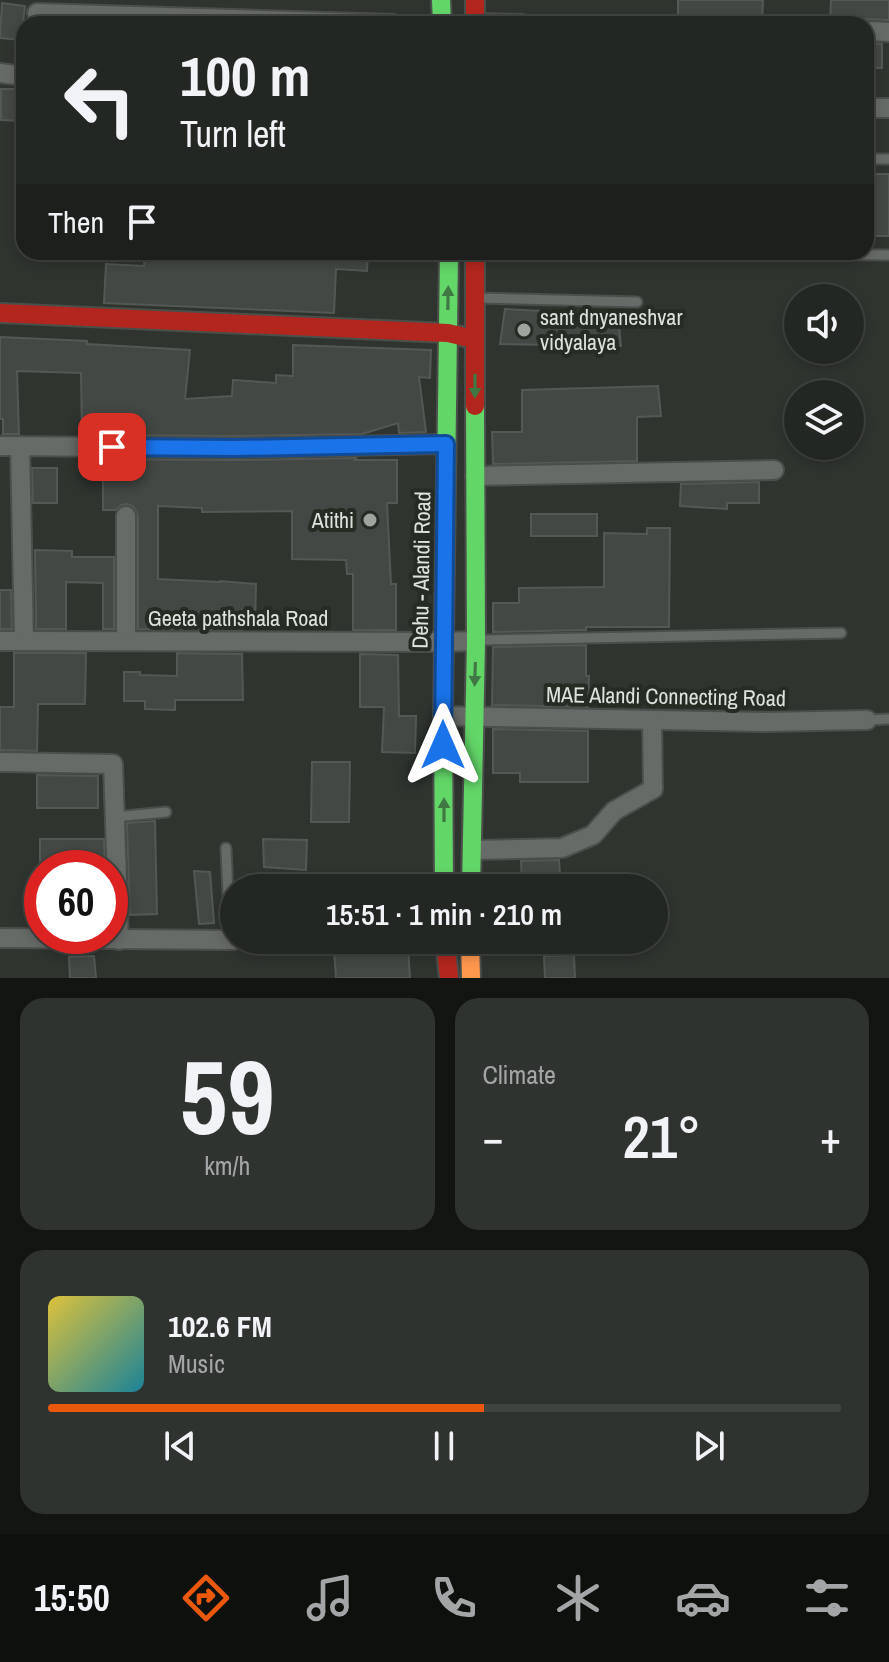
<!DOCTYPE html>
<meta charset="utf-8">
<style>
:root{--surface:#232723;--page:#2f3330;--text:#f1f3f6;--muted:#a3a5a6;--line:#404441;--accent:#ea580c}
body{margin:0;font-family:"Archivo Narrow",sans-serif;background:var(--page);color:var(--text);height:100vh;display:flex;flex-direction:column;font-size:30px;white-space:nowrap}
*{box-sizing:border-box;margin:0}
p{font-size:26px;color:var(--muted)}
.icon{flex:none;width:44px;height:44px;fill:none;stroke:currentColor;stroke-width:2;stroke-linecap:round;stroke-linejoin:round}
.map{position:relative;height:978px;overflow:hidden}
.panel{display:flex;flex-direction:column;gap:20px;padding:20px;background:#131513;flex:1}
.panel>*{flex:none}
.guide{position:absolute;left:16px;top:16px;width:858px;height:244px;border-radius:24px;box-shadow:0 4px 12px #0003,0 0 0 2px var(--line);background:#232723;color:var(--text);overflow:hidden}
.tools{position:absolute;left:784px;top:284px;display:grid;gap:16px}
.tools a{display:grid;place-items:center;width:80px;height:80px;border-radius:50%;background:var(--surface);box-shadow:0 4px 12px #0003,0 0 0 2px var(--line);font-size:40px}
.speed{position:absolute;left:24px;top:850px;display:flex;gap:16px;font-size:40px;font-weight:700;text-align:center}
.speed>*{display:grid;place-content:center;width:104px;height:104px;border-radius:50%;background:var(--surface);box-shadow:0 4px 12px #0003,0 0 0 2px var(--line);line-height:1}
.speed .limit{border:12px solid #d22;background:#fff;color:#111}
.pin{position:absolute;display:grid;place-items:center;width:68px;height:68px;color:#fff;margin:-34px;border-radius:16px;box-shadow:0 4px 12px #0006}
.me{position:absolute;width:88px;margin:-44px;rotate:0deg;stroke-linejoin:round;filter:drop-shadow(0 0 6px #0008)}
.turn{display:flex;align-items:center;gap:28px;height:168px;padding:0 32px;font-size:36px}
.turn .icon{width:104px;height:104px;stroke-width:2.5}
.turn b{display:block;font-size:56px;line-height:68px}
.then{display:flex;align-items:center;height:76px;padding:0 32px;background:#0003;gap:16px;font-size:30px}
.big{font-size:60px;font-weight:600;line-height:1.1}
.panel .tile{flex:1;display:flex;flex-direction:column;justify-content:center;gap:12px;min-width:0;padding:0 28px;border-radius:24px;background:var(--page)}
.panel .dial{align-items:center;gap:0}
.dial b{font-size:104px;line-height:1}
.song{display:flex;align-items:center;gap:24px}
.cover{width:96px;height:96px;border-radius:12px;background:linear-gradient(135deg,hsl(50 70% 55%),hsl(190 70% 35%))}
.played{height:8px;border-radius:4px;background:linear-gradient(90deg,var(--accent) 55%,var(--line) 55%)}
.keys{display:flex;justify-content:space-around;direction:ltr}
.heat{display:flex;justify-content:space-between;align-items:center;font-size:44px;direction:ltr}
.panel .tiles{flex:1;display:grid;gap:20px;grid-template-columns:1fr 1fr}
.tile:last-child{grid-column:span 2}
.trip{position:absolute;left:220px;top:874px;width:448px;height:80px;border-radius:40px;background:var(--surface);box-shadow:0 4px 12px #0003,0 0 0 2px var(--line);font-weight:600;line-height:80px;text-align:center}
.tab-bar{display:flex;height:128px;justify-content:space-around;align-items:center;background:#0e100e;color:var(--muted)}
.tab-bar .icon{width:56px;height:56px}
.tab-bar .on{color:var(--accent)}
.tab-bar b{font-size:36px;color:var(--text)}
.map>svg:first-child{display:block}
.building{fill:#434845;stroke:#535854;stroke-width:2}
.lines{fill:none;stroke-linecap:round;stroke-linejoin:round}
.lane-casing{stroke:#4b4f4b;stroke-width:13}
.street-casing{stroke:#4b4f4b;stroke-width:22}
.fast-casing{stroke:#4b4f4b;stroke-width:22}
.slow-casing{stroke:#4b4f4b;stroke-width:22}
.jam-casing{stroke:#4b4f4b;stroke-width:22}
.lane{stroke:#676b67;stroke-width:9}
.street{stroke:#676b67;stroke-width:18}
.fast{stroke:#63d668;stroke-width:18}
.slow{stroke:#ff974d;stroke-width:18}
.jam{stroke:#b3261e;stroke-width:18}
.oneway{fill:#407843}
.route-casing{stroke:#114b97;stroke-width:20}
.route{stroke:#1a73e8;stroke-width:14}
.poi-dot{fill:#a0a5a0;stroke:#242c24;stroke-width:3}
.labels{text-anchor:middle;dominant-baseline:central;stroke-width:8;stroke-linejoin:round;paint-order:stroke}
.poi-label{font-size:22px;fill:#dde2dd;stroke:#242c24;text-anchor:start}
.street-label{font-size:22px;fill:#dde2dd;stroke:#242c24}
</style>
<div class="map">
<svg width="889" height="978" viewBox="0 0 889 978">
<rect width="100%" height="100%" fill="#2f342f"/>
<g class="building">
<polygon points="678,0 763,0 762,23 678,23"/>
<polygon points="831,0 889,0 889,20 866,19 857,24 830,23"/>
<polygon points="2,3 25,6 21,40 0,38"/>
<polygon points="866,43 882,44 882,68 866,68"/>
<polygon points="1,89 24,89 24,121 1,120"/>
<rect x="866" y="174" width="23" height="62"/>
<polygon points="145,252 368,252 367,271 336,269 334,313 104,303 106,264 144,266"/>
<polygon points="505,309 618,315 621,346 500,344"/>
<polygon points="0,337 87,341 87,344 190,350 185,399 232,396 233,380 276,383 276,375 293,376 293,345 431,350 430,378 419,377 426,432 399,433 398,423 362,434 235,436 82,435 81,373 17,371 19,434 3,434 3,419 0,419"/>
<polygon points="658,386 661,416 637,417 637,461 493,464 492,432 522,432 522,390"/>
<polygon points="356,458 355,460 397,460 397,503 387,503 391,584 396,584 396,630 353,630 353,574 347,574 346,560 292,559 292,511 202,512 202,508 158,506 158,579 220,582 220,581 256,584 255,626 242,625 242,630 138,629 138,515 133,506 127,504 121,505 116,510 103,510 103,459 235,460"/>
<polygon points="32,468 57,468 57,503 33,503"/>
<polygon points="759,482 759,503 727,503 727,509 680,506 681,484"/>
<rect x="531" y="514" width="66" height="22"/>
<polygon points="647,528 670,528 669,627 586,627 586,630 493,632 493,603 519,603 519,588 604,587 604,533 647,534"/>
<polygon points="35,550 72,551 72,557 114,557 114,629 103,629 103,583 66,582 66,629 36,629"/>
<polygon points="0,590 11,590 12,629 0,629"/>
<polygon points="586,645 586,676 589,676 588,707 492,705 493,647"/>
<polygon points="14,653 86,653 85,704 38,704 37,751 0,750 0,707 14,707"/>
<polygon points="177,653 242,654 243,700 175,700 175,710 145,709 145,701 124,701 124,672 140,672 140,675 177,676"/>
<polygon points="360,654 398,655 399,716 416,716 415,753 382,752 384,707 360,707"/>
<polygon points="493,729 588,731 588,782 520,782 520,773 493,773"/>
<polygon points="312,762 350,762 349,822 311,822"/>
<polygon points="37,775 98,776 98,808 37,808"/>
<polygon points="155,821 157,914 130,915 127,823"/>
<polygon points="40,839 104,839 105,868 40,868"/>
<polygon points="263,839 307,840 306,870 264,867"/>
<polygon points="559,860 561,888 522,888 521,861"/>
<polygon points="194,871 210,872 214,923 199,924"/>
<polygon points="408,946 410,978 336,978 334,950"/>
<polygon points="574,955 575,978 545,978 544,956"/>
<polygon points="94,956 96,978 70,978 69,957"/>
</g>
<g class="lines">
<defs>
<g id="lane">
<polyline points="866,159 889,159"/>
<polyline points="563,252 889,255"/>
<polyline points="478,298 637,302"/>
<polyline points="480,640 841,633"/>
<polyline points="867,720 889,719"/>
<polyline points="114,817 166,812"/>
<polyline points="226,848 230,940"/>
</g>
<g id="street">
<polyline points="37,13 393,24"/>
<polyline points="475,23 522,24"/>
<polyline points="866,31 889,32"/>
<polyline points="0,73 24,76"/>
<polyline points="866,108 889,108"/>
<polyline points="0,446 235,448 446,444"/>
<polyline points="20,446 24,641"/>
<polyline points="475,476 774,470"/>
<polyline points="126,516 126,641"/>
<polyline points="0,641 444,642 476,641"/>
<polyline points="443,716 765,722 867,720"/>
<polyline points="0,762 113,764 119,940"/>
<polyline points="472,850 562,848 593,835 614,811 653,789 652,720"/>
<polyline points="0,938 234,940"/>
</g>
<g id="fast">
<polyline points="441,0 442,24"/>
<polyline points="444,888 443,716 449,252"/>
<polyline points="471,888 476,641 475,406"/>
</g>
<polyline id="slow" points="470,940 471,978"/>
<g id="jam">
<polyline points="475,0 475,24"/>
<polyline points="475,252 475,406"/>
<polyline points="0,313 448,333 465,337"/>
<polyline points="445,940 449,978"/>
</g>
</defs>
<use href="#lane" class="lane-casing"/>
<use href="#street" class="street-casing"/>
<use href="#fast" class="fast-casing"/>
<use href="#slow" class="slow-casing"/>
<use href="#jam" class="jam-casing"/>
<use href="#lane" class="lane"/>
<use href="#street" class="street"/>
<use href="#fast" class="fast"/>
<use href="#slow" class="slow"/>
<use href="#jam" class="jam"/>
</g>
<defs><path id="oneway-solid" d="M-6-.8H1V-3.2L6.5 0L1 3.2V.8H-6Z" transform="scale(2)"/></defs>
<g class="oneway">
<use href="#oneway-solid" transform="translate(448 298) rotate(-89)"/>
<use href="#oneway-solid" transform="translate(475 386) rotate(90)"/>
<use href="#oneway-solid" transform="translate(475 674) rotate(92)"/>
<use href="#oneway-solid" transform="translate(444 810) rotate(-90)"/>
</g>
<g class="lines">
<defs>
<polyline id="route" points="112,447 235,448 446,444 443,745"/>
</defs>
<use href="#route" class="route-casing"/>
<use href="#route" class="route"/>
</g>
<g class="poi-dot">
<circle cx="524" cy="330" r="8"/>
<circle cx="370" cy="520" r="8"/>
</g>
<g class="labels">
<g class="poi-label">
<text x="540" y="317">sant dnyaneshvar<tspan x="540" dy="25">vidyalaya</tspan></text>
<text x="354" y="520" text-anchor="end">Atithi</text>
</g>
<g class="street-label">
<text transform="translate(421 570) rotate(-89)">Dehu - Alandi Road</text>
<text x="238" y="618">Geeta pathshala Road</text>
<text transform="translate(666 696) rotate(1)">MAE Alandi Connecting Road</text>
</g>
</g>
</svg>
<div class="tools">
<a><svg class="icon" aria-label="sound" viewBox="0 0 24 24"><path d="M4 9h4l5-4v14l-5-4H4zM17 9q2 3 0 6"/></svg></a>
<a><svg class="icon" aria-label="layers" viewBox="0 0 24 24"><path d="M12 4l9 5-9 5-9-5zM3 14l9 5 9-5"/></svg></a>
</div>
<div class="speed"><div class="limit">60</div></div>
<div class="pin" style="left:112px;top:447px;background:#d93025"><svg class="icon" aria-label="arrive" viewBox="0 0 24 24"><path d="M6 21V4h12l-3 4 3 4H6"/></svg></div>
<svg class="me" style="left:443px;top:745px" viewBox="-20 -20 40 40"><path d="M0-17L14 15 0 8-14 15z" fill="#1a73e8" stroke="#fff" stroke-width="4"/></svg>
<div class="trip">15:51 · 1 min · 210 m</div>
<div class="guide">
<div class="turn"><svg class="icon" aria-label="left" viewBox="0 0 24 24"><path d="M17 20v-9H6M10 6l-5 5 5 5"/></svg><div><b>100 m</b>Turn left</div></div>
<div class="then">Then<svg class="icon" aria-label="arrive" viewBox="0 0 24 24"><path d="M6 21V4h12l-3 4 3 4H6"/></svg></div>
</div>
</div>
<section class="panel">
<div class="tiles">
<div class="tile dial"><b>59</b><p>km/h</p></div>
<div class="tile"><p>Climate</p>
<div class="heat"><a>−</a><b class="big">21°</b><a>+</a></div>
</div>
<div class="tile">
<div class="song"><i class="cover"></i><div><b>102.6 FM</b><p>Music</p></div></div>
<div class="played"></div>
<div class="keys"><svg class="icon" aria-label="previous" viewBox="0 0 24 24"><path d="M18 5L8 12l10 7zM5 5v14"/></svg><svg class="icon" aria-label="pause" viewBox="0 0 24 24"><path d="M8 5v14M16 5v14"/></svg><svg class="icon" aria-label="next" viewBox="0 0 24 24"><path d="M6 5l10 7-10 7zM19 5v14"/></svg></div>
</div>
</div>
</section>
<nav class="tab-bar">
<b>15:50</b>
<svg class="icon on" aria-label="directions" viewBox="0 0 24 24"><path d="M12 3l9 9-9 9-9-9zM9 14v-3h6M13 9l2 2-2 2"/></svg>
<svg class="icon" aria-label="music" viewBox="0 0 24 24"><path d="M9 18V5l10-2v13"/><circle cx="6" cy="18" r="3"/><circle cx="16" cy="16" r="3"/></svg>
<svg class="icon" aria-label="phone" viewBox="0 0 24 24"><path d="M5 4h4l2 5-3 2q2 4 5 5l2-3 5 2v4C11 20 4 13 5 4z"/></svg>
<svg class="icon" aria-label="climate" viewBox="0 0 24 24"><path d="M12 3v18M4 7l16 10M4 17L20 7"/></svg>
<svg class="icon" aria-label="car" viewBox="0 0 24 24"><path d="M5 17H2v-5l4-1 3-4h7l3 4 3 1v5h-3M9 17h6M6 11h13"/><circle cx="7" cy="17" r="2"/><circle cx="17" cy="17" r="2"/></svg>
<svg class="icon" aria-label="filters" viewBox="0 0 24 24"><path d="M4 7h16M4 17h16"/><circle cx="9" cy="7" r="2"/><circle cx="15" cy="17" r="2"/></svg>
</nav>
